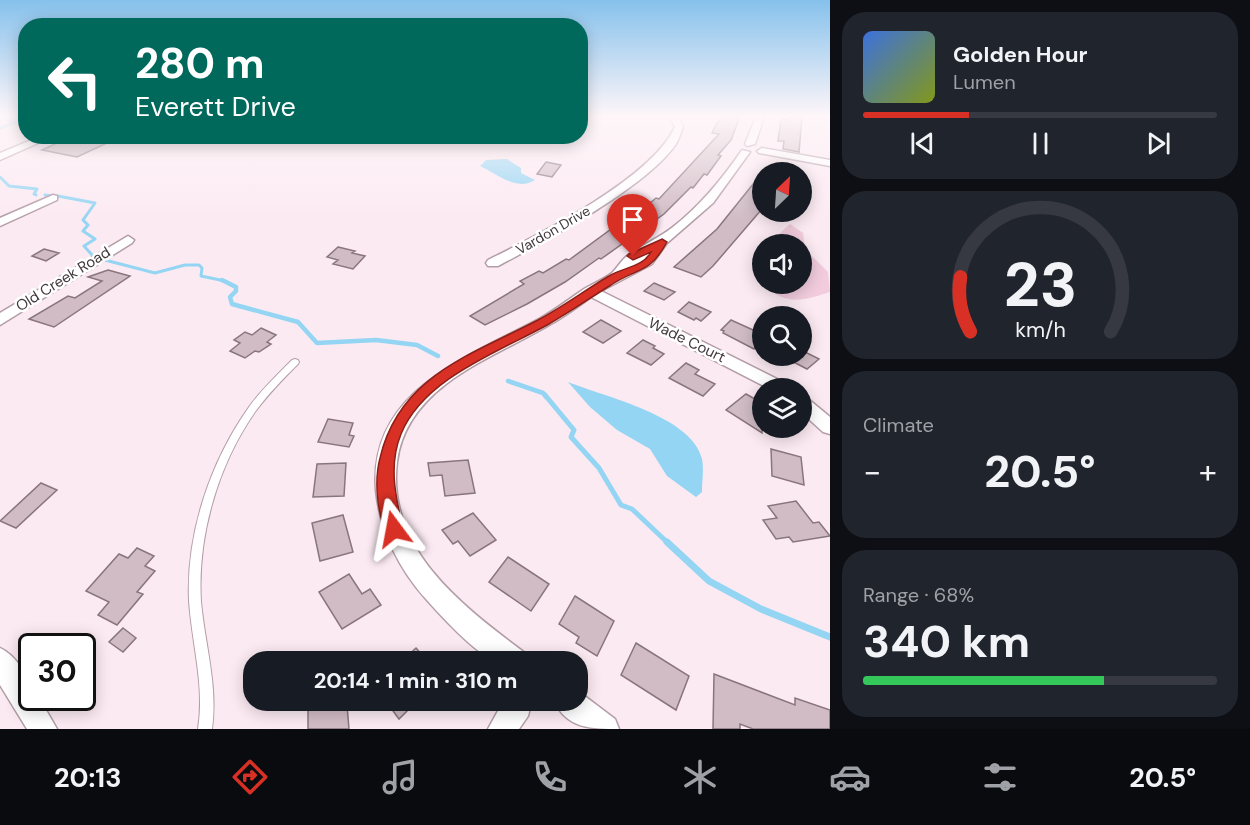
<!DOCTYPE html>
<meta charset="utf-8">
<style>
:root{--surface:#171b24;--page:#20242c;--text:#f1f3f6;--muted:#9ea1a6;--line:#363941;--accent:#d93025}
body{margin:0;font-family:"DM Sans",sans-serif;background:var(--page);color:var(--text);height:100vh;display:flex;flex-direction:column;font-size:22px;white-space:nowrap}
*{box-sizing:border-box;margin:0}
p{font-size:20px;color:var(--muted)}
.icon{flex:none;width:33px;height:33px;fill:none;stroke:currentColor;stroke-width:2;stroke-linecap:round;stroke-linejoin:round}
.map{position:relative;flex:1;overflow:hidden}
.panel{display:flex;flex-direction:column;gap:12px;padding:12px;background:#0d0f14;width:420px}
.panel>*{flex:none}
.hud{position:absolute;left:18px;top:18px;width:570px;height:126px;border-radius:24px;box-shadow:0 3px 15px #0003;background:#00695c;color:#fff;overflow:hidden}
.needle{width:39px;rotate:25deg}
.fabs{position:absolute;left:752px;top:162px;display:grid;gap:12px}
.fabs a{display:grid;place-items:center;width:60px;height:60px;border-radius:50%;background:var(--surface);box-shadow:0 3px 15px #0003;font-size:30px}
.speed{position:absolute;left:18px;top:633px;display:flex;gap:12px;font-size:30px;font-weight:700;text-align:center}
.speed>*{display:grid;place-content:center;width:78px;height:78px;border-radius:50%;background:var(--surface);box-shadow:0 3px 15px #0003;line-height:1}
.speed .limit{border:3px solid #111;border-radius:9px;background:#fff;color:#111}
.pin{position:absolute;display:grid;place-items:center;width:51px;height:51px;color:#fff;margin:-62px -26px;border-radius:50% 50% 50% 0;rotate:-45deg;box-shadow:0 0 6px #0007}
.pin .icon{rotate:45deg}
.me{position:absolute;width:66px;margin:-33px;rotate:347deg;stroke-linejoin:round;filter:drop-shadow(0 0 4px #0008)}
.turn{display:flex;align-items:center;gap:21px;height:126px;padding:0 18px;font-size:27px}
.turn .icon{width:78px;height:78px;stroke-width:2.5}
.turn b{display:block;font-size:42px;line-height:51px}
.big{font-size:45px;font-weight:700;line-height:1.1}
.panel .tile{flex:1;display:flex;flex-direction:column;justify-content:center;gap:9px;min-width:0;padding:0 21px;border-radius:24px;background:var(--page)}
.panel .dial{align-items:center;gap:0}
.dial svg{height:156px;overflow:visible;fill:none;stroke:var(--line);stroke-width:7;stroke-linecap:round;text-anchor:middle}
.dial text{fill:var(--text);stroke:none}
.song{display:flex;align-items:center;gap:18px}
.cover{width:72px;height:72px;border-radius:9px;background:linear-gradient(135deg,hsl(220 70% 55%),hsl(70 70% 35%))}
.played{height:6px;border-radius:3px;background:linear-gradient(90deg,var(--accent) 30%,var(--line) 30%)}
.keys{display:flex;justify-content:space-around;direction:ltr}
.heat{display:flex;justify-content:space-between;align-items:center;font-size:33px;direction:ltr}
.charge{height:9px;border-radius:4px;background:linear-gradient(90deg,#34c759 68%,var(--line) 0)}
.trip{position:absolute;left:243px;top:651px;width:345px;height:60px;border-radius:24px;background:var(--surface);box-shadow:0 3px 15px #0003;font-weight:700;line-height:60px;text-align:center}
.dock{display:flex;height:96px;justify-content:space-around;align-items:center;background:#090b0e;color:var(--muted)}
.dock .icon{width:42px;height:42px}
.dock .selected{color:var(--accent)}
.dock b{font-size:27px;color:var(--text)}
main{display:flex;flex:1;min-height:0}
.map>svg:first-child{display:block}
.green{fill:#f2ccdd}
.water{fill:#93d5f3}
.lines{fill:none;stroke-linecap:round;stroke-linejoin:round}
.stream-far3{stroke:#93d5f3;stroke-width:3}
.stream-far2{stroke:#93d5f3;stroke-width:4.5}
.stream-far1{stroke:#93d5f3;stroke-width:5}
.stream{stroke:#93d5f3;stroke-width:7}
.building{fill:#d1bcc5;stroke:#88757d;stroke-width:1.5}
.service-casing{stroke:#b39ea7;stroke-width:2}
.minor-casing{stroke:#b39ea7;stroke-width:3}
.service{fill:#fff;fill-rule:evenodd}
.minor{fill:#fff;fill-rule:evenodd}
.route{fill:#d93025;stroke:#8d1f18;stroke-width:1.5}
.labels{text-anchor:middle;dominant-baseline:central;stroke-width:5;stroke-linejoin:round;paint-order:stroke}
.far-street-label{font-size:14px;fill:#41383c;stroke:#fff}
.street-label{font-size:15px;fill:#41383c;stroke:#fff}
</style>
<main>
<div class="map">
<svg width="830" height="729" viewBox="0 0 830 729">
<rect width="100%" height="100%" fill="#fceaf2"/>
<path class="green" d="M790 224 803 233 805 249 828 272 830 292C806 300 783 307 765 284H801V244H768Z"/>
<g class="water">
<path d="M507 159 521 168V173L535 180C516 192 496 173 480 166L486 160Z"/>
<path d="M568 382C605 397 692 416 702 459 704 469 702 482 702 492L696 497 667 476 650 449 617 430 590 407Z"/>
</g>
<g class="lines">
<g class="stream-far3">
<polyline points="0,128 16,122 1,117"/>
<polyline points="0,177 9,186 37,189 34,194 36,195"/>
<polyline points="45,195 53,196"/>
<polyline points="58,196 95,203 83,220 88,225 83,231 95,239 84,246 93,256"/>
<polyline points="101,259 155,273 185,265 199,265 202,268 201,276 225,281"/>
</g>
<g class="stream-far2">
<polyline points="222,280 236,287 236,291 230,297 232,304 298,322 317,343 376,340 417,345 438,356"/>
<polyline points="508,381 543,393 546,397"/>
</g>
<polyline class="stream-far1" points="545,395 574,430 571,437 599,468 621,505 632,509 669,544"/>
<polyline class="stream" points="667,542 709,581 761,609 830,637"/>
</g>
<g class="building">
<polygon points="724,117 740,117 731,140 718,155 721,156 707,175 704,174 693,188 691,187 664,214 601,259 599,258 565,282 527,304 485,325 470,316 524,284 520,281 539,271 543,273 566,259 569,260 641,207 644,208 656,198 659,199 719,134 712,133 717,123"/>
<polygon points="789,117 802,117 799,152 783,149 784,141 778,141 781,119 788,120"/>
<polygon points="72,136 122,136 77,157 42,150"/>
<polygon points="546,162 561,165 552,177 537,174"/>
<polygon points="762,173 762,209 713,266 701,277 674,267 717,229"/>
<polygon points="338,247 355,251 352,253 365,256 353,269 333,264 338,260 327,257"/>
<polygon points="44,249 59,253 46,261 32,256"/>
<polygon points="108,270 130,276 54,327 29,319 68,296 75,298 102,281 88,277"/>
<polygon points="654,283 675,292 664,300 644,291"/>
<polygon points="689,302 711,312 701,321 696,318 694,320 678,312"/>
<polygon points="601,320 621,331 603,343 583,332"/>
<polygon points="731,320 762,334 762,340 754,349 723,333 724,331 721,330"/>
<polygon points="261,328 276,335 267,342 271,344 259,352 255,351 245,358 230,351 240,343 234,340 245,332 252,335"/>
<polygon points="643,340 655,346 653,348 664,354 651,365 627,353"/>
<polygon points="801,350 819,359 807,369 782,356 801,356"/>
<polygon points="686,363 699,370 695,374 715,384 703,396 669,378"/>
<polygon points="746,394 762,403 762,433 726,410"/>
<polygon points="328,419 353,423 349,435 354,436 349,447 318,442"/>
<polygon points="771,449 801,457 804,485 772,476"/>
<polygon points="468,460 475,493 445,496 442,475 430,476 428,463"/>
<polygon points="346,463 344,496 313,497 317,464"/>
<polygon points="41,483 57,490 16,528 0,521"/>
<polygon points="796,501 813,523 819,522 830,536 793,542 789,537 776,539 763,520 777,518 768,506"/>
<polygon points="473,513 496,540 470,556 458,541 453,544 442,530"/>
<polygon points="343,515 353,552 320,561 312,523"/>
<polygon points="137,548 154,556 145,566 155,571 137,592 143,594 117,625 98,615 109,602 86,591 119,554 128,558"/>
<polygon points="508,557 549,584 531,611 489,582"/>
<polygon points="349,574 362,594 370,589 381,605 342,629 319,592"/>
<polygon points="575,596 614,621 597,656 576,643 579,637 559,624"/>
<polygon points="123,628 136,638 123,652 109,642"/>
<polygon points="636,643 689,676 676,710 621,675"/>
<polygon points="416,648 428,662 401,662"/>
<polygon points="714,674 795,705 795,698 830,710 830,729 753,729 740,724 740,729 713,729"/>
<polygon points="385,700 418,700 399,719"/>
<polygon points="347,705 349,729 308,729 308,710"/>
</g>
<g class="lines">
<defs>
<path id="service" d="M295 359 298 360 299 362 298 364C283 379 268 394 255 412 218 465 197 536 201 602 205 645 218 685 212 729H198C205 685 192 645 189 601 186 534 210 462 249 407 261 390 277 375 292 360Z"/>
<g id="minor">
<path d="M669 117H678L683 127C681 132 679 139 676 144 647 187 545 241 498 266H488L486 263 488 260C540 234 651 179 675 127Z"/>
<polygon points="756,117 764,117 755,144 747,146 745,144"/>
<polygon points="41,136 54,136 0,160 0,153"/>
<polygon points="762,148 830,160 830,166 759,153 757,151"/>
<path d="M742 150 750 152 713 203 667 243 652 264 601 291 787 384 789 388H768L591 297C577 307 564 317 549 325 515 345 478 360 446 384 420 404 401 429 397 462 386 550 464 607 525 653L529 662C519 662 501 665 493 660 472 650 442 617 426 599 399 569 380 531 376 490 368 391 468 357 539 319 555 310 569 299 584 289 593 284 604 279 612 273 617 268 621 261 627 256 641 245 658 239 673 227 701 205 722 179 742 150Z"/>
<polygon points="53,195 57,196 57,200 0,226 0,218"/>
<polygon points="128,236 134,240 132,243 0,325 0,313"/>
<polygon points="801,396 807,398 830,417 830,434 823,432 801,412"/>
<path d="M0 648C16 655 32 680 32 698H39L57 729H27L0 685Z"/>
<path d="M578 691 615 719 619 729C592 729 566 729 554 700H578Z"/>
<polygon points="504,700 532,700 528,716 519,729 488,729"/>
</g>
</defs>
<use href="#service" class="service-casing"/>
<use href="#minor" class="minor-casing"/>
<use href="#service" class="service"/>
<use href="#minor" class="minor"/>
</g>
<linearGradient id="sky" x2="0" y2="1"><stop stop-color="#86c1ec"/><stop offset="0.53" stop-color="#fef6f9"/><stop offset="1" stop-color="#fef6f9" stop-opacity="0"/></linearGradient>
<rect width="830" height="219" fill="url(#sky)"/>
<path class="route" d="M662 239 667 242C649 275 638 267 611 285 590 298 570 312 549 324 499 352 424 378 401 434 388 466 396 498 403 529L400 534 394 537 387 534C377 513 374 481 380 458 399 376 471 355 538 320 563 307 585 290 609 276 623 267 642 268 651 252L633 260 627 256 629 254Z"/>
<g class="labels">
<g class="far-street-label">
<text transform="translate(553 230) rotate(-30)">Vardon Drive</text>
</g>
<g class="street-label">
<text transform="translate(63 279) rotate(-32)">Old Creek Road</text>
<text transform="translate(687 340) rotate(26)">Wade Court</text>
</g>
</g>
</svg>
<div class="fabs">
<a><svg class="needle" viewBox="-14 -14 28 28"><path d="M0-13l5 13h-10z" fill="#e53935"/><path d="M0 13l5-13h-10z" fill="#9ea1a6"/></svg></a>
<a><svg class="icon" aria-label="sound" viewBox="0 0 24 24"><path d="M4 9h4l5-4v14l-5-4H4zM17 9q2 3 0 6"/></svg></a>
<a><svg class="icon" aria-label="search" viewBox="0 0 24 24"><circle cx="10" cy="10" r="6"/><path d="M15 15l6 6"/></svg></a>
<a><svg class="icon" aria-label="layers" viewBox="0 0 24 24"><path d="M12 4l9 5-9 5-9-5zM3 14l9 5 9-5"/></svg></a>
</div>
<div class="speed"><div class="limit">30</div></div>
<div class="pin" style="left:633px;top:256px;background:#d93025"><svg class="icon" aria-label="arrive" viewBox="0 0 24 24"><path d="M6 21V4h12l-3 4 3 4H6"/></svg></div>
<svg class="me" style="left:394px;top:529px" viewBox="-20 -20 40 40"><path d="M0-17L14 15 0 8-14 15z" fill="#d93025" stroke="#fff" stroke-width="4"/></svg>
<div class="trip">20:14 · 1 min · 310 m</div>
<div class="hud">
<div class="turn"><svg class="icon" aria-label="left" viewBox="0 0 24 24"><path d="M17 20v-9H6M10 6l-5 5 5 5"/></svg><div><b>280 m</b>Everett Drive</div></div>
</div>
</div>
<section class="panel">
<div class="tile">
<div class="song"><i class="cover"></i><div><b>Golden Hour</b><p>Lumen</p></div></div>
<div class="played"></div>
<div class="keys"><svg class="icon" aria-label="previous" viewBox="0 0 24 24"><path d="M18 5L8 12l10 7zM5 5v14"/></svg><svg class="icon" aria-label="pause" viewBox="0 0 24 24"><path d="M8 5v14M16 5v14"/></svg><svg class="icon" aria-label="next" viewBox="0 0 24 24"><path d="M6 5l10 7-10 7zM19 5v14"/></svg></div>
</div>
<div class="tile dial"><svg viewBox="0 0 100 80">
<path d="M14 69A42 42 0 1 1 86 69"/>
<path d="M14 69A42 42 0 0 1 9 41" stroke="#d93025"/>
<text x="50" y="56" font-size="32" font-weight="700">23</text>
<text x="50" y="72" font-size="11">km/h</text>
</svg></div>
<div class="tile"><p>Climate</p>
<div class="heat"><a>−</a><b class="big">20.5°</b><a>+</a></div>
</div>
<div class="tile"><p>Range · 68%</p><b class="big">340 km</b><div class="charge"></div></div>
</section>
</main>
<nav class="dock">
<b>20:13</b>
<svg class="icon selected" aria-label="directions" viewBox="0 0 24 24"><path d="M12 3l9 9-9 9-9-9zM9 14v-3h6M13 9l2 2-2 2"/></svg>
<svg class="icon" aria-label="music" viewBox="0 0 24 24"><path d="M9 18V5l10-2v13"/><circle cx="6" cy="18" r="3"/><circle cx="16" cy="16" r="3"/></svg>
<svg class="icon" aria-label="phone" viewBox="0 0 24 24"><path d="M5 4h4l2 5-3 2q2 4 5 5l2-3 5 2v4C11 20 4 13 5 4z"/></svg>
<svg class="icon" aria-label="climate" viewBox="0 0 24 24"><path d="M12 3v18M4 7l16 10M4 17L20 7"/></svg>
<svg class="icon" aria-label="car" viewBox="0 0 24 24"><path d="M5 17H2v-5l4-1 3-4h7l3 4 3 1v5h-3M9 17h6M6 11h13"/><circle cx="7" cy="17" r="2"/><circle cx="17" cy="17" r="2"/></svg>
<svg class="icon" aria-label="filters" viewBox="0 0 24 24"><path d="M4 7h16M4 17h16"/><circle cx="9" cy="7" r="2"/><circle cx="15" cy="17" r="2"/></svg>
<b>20.5°</b>
</nav>
